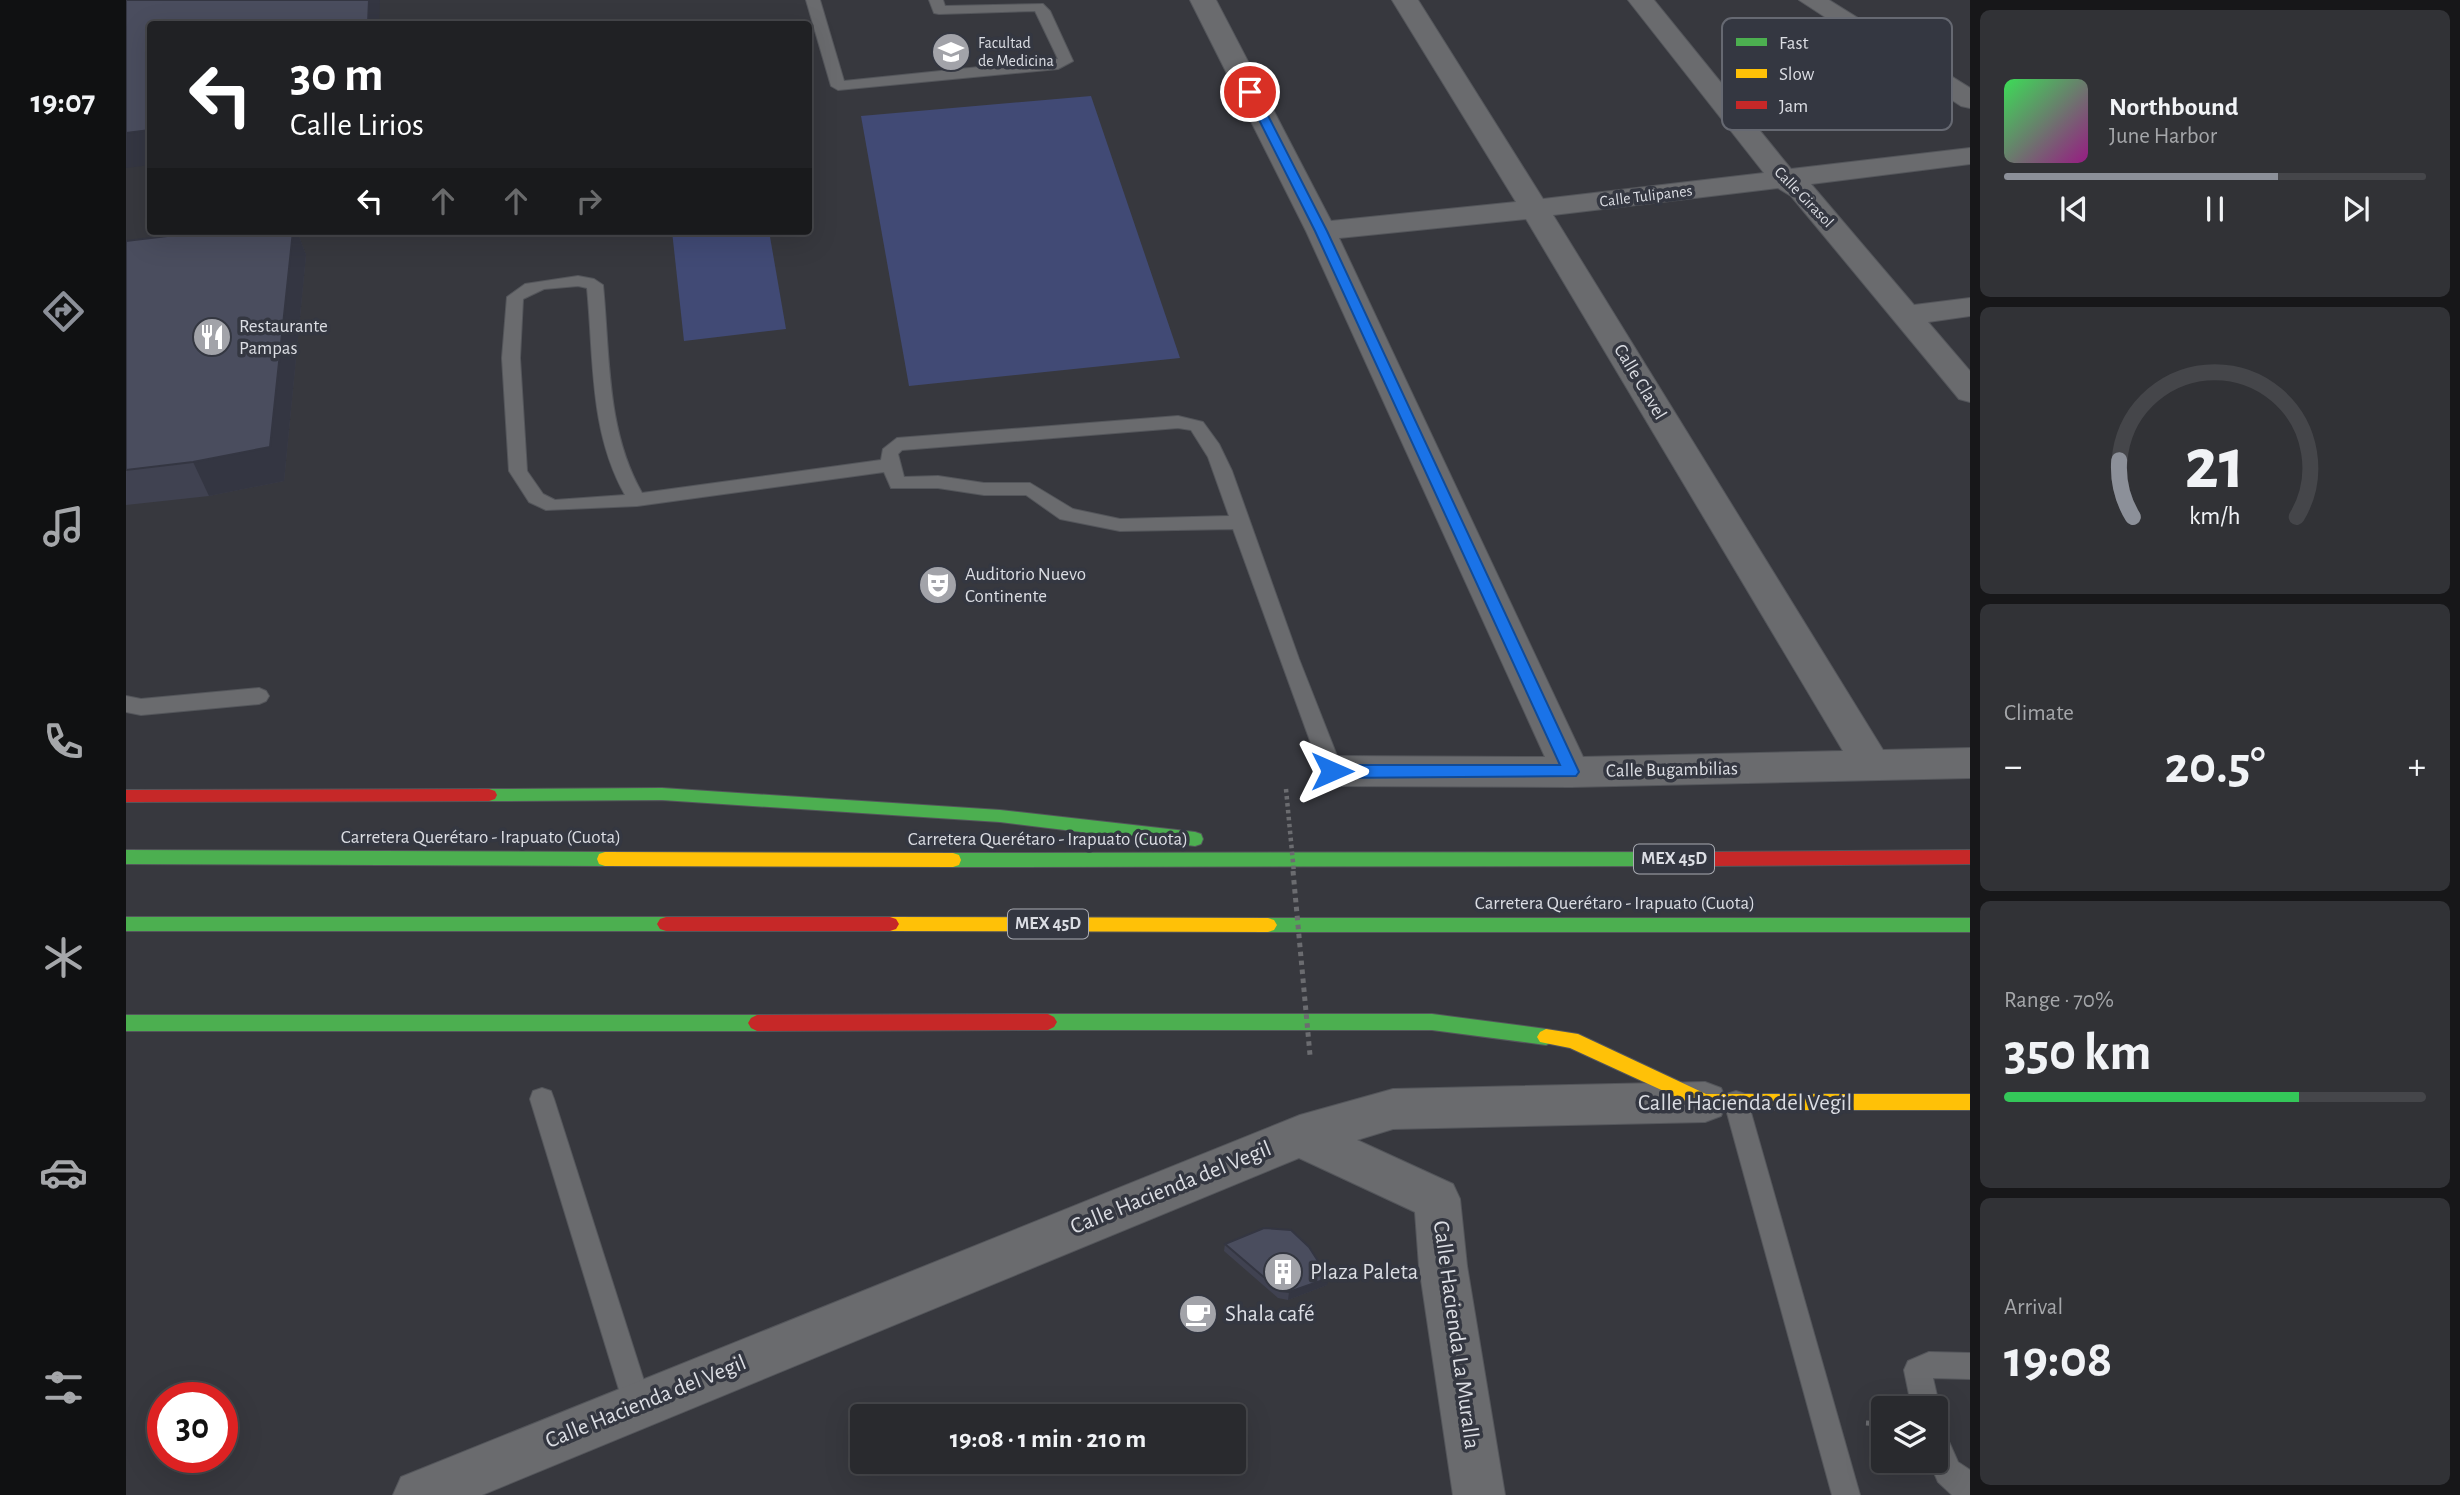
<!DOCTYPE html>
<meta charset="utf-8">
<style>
:root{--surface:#292a2e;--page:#313236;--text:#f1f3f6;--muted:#a5a7aa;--line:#45464a;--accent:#8c9099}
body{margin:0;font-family:"Alegreya Sans",sans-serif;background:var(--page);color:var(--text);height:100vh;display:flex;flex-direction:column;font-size:26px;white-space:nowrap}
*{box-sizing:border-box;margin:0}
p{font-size:23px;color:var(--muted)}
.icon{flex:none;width:38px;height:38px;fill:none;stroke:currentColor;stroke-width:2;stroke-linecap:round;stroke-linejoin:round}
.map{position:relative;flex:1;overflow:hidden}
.drawer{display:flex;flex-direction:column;gap:10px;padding:10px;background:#171719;width:490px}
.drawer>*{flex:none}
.banner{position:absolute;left:21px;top:21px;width:665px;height:214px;border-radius:7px;box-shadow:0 7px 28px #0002,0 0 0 2px var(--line);background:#202124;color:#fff;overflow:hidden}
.controls{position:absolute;left:1745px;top:1396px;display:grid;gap:14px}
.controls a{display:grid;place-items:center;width:77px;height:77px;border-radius:7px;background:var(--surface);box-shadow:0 7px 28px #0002,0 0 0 2px var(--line);font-size:35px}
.speed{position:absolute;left:21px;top:1382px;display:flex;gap:14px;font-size:35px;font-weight:700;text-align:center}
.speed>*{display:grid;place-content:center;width:91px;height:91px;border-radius:50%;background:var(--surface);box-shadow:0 7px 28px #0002,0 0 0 2px var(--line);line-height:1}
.speed .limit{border:10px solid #d22;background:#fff;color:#111}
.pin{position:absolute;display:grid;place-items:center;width:60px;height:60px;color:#fff;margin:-30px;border:4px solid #fff;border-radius:50%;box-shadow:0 2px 7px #0007}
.me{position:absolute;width:77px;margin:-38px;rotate:90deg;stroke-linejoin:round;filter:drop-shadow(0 0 5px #0008)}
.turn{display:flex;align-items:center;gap:24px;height:147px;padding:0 28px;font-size:32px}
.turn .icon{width:91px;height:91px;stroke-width:2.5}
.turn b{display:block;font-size:49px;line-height:60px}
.lanes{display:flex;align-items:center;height:66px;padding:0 28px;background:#0003;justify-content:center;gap:35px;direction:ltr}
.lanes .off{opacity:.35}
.big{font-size:52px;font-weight:600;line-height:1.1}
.drawer .tile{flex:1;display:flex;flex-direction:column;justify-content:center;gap:10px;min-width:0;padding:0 24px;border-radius:10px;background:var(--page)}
.drawer .dial{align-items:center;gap:0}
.dial svg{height:182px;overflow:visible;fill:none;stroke:var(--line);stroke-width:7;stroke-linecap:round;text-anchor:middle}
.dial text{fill:var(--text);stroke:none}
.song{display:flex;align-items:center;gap:21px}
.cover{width:84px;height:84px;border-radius:10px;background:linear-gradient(135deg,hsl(130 70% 55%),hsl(310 70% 35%))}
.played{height:7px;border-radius:4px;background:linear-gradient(90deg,var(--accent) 65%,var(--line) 65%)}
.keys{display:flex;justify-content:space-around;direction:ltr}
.heat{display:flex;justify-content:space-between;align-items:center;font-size:38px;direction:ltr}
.charge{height:10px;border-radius:5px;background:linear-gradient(90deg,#34c759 70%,var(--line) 0)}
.trip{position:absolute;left:724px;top:1404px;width:396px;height:70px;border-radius:7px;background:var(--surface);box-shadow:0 7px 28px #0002,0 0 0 2px var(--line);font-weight:600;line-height:70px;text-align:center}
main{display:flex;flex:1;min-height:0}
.dock{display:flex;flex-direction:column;width:126px;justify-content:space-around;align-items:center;background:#101112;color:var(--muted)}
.dock .icon{width:49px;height:49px}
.dock .active{color:var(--accent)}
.dock b{font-size:32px;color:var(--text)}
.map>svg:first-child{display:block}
.green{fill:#414a75}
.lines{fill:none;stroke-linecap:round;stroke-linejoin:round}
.lane-casing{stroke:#54565b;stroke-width:2}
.street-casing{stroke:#54565b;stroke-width:2}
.fast-casing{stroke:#54565b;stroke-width:2}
.slow-casing{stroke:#54565b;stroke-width:2}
.jam-casing{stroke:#54565b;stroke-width:2}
.path{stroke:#6b6c70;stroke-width:5;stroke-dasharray:4.5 4.5;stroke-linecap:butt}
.lane{fill:#6a6b6e;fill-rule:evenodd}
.street{fill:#6a6b6e;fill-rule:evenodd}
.fast{fill:#4caf50;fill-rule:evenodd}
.slow{fill:#ffc107;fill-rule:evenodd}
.jam{fill:#c62828;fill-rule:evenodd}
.path-bridge-far1{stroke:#6b6c70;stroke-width:4.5;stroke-dasharray:3.5 3.5;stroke-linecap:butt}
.path-bridge{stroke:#6b6c70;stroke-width:5;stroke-dasharray:4.5 4.5;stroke-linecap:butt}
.wall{fill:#404251}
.shaded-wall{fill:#343642}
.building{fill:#4a4d5e;stroke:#343642;stroke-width:2}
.route{fill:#1a73e8;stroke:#114b97;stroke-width:2}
.labels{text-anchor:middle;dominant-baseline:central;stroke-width:7;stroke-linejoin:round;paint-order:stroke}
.far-poi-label{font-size:16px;fill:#dbdde3;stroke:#343741;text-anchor:start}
.far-street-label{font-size:16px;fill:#dbdde3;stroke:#343741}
.shield{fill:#343741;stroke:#a9abb2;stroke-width:2}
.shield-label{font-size:18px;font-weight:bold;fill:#dbdde3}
.poi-label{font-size:19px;fill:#dbdde3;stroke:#343741;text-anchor:start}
.street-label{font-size:19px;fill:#dbdde3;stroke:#343741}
.near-street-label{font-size:23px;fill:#dbdde3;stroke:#343741}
.near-poi-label{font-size:23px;fill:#dbdde3;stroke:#343741;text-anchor:start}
.key{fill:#343741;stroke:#666972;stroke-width:2}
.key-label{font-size:19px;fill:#dbdde3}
</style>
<main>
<nav class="dock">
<b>19:07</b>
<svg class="icon active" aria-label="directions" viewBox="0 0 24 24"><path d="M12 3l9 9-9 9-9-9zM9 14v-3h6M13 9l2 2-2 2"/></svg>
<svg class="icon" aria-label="music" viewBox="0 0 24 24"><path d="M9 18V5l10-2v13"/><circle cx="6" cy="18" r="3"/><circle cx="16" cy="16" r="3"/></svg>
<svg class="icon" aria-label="phone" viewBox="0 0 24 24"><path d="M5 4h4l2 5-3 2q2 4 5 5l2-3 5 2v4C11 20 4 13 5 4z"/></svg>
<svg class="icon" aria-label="climate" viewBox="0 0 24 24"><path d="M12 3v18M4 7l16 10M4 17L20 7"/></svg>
<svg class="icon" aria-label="car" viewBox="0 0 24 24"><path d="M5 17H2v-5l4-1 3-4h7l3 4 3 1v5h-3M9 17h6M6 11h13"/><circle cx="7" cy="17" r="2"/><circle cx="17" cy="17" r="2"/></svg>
<svg class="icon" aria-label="filters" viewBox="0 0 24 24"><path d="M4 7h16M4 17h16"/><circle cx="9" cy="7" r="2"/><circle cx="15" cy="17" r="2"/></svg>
</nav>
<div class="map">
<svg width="1844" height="1495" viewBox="0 0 1844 1495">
<rect width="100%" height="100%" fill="#37383e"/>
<g class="green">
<polygon points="965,96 1054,358 783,386 735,116"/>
<polygon points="546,231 643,231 660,329 558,341"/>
</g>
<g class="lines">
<defs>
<g id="lane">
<polygon points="680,0 694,0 718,81 932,59 909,11 813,14 808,13 803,0 817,0 819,6 917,4 924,11 947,61 932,69 712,90 705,86"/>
<path d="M452 276 468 279 477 285C484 355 480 430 516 493L755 460 757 449 771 438 1052 416 1077 422 1093 444 1106 471 1173 659 1217 771 1214 777H1198L1195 771 1107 529 994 531 934 519 900 495H858L812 488H765L758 472 511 506 420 510 403 502 383 471 376 358 381 297 399 284ZM452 286 461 288C468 358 463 431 499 495L429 500 417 494 401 471 394 358 397 299 418 289ZM1052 428 1065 430 1082 457 1103 516 994 519 947 509 904 483H858L812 476 778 477 772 454 776 450Z"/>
<polygon points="133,688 140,691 143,696 140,701 133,704 15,715 0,712 0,696 15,699"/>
<polygon points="416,1088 425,1091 428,1099 526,1406 522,1416 512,1420 502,1416 498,1406 404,1099 407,1091"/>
<polygon points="1610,1091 1619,1094 1622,1102 1734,1495 1706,1495 1598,1102 1601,1094"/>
<polygon points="1803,1352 1844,1353 1844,1379 1807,1378 1814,1409 1810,1419 1810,1409 1786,1409 1778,1370 1782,1361"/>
<polygon points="1810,1431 1820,1435 1832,1462 1844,1470 1844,1495 1826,1495 1812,1482 1803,1461 1810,1461"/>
</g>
<g id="street">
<path d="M1064 0H1090L1205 221 1390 202 1266 0H1292L1417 199 1638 173 1502 0H1528L1665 169 1844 148V164L1685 184 1788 305 1844 298V316L1802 322 1844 371V402L1833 399 1665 196 1652 188 1427 215 1757 750 1844 748V778L1445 787 1206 786 1192 782 1187 771 1192 760 1206 756 1419 757 1180 231ZM1400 219 1717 751 1457 757 1213 238Z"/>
<polygon points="1673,0 1703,0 1844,88 1844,108 1835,106"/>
<polygon points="1579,1082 1595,1088 1601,1102 1595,1116 1579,1122 1267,1129 1231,1140 1327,1184 1334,1199 1341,1266 1379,1495 1327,1495 1293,1266 1289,1212 1173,1158 356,1495 267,1495 275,1477 1174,1115 1267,1089"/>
</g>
<g id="fast">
<polygon points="536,788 874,810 1069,832 1075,834 1077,839 1075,844 1069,846 874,822 536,800 363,801 357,799 355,795 357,791 363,789"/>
<polygon points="0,850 479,852 485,854 487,859 485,864 479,866 0,864"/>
<polygon points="1583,852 1589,854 1591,859 1589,864 1583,866 827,867 821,865 819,860 821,855 827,853"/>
<polygon points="0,917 540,917 546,919 549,924 546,929 540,931 0,931"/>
<polygon points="1142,918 1844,918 1844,932 1142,932 1136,930 1133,925 1136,920"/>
<polygon points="922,1014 1306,1014 1420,1029 1426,1032 1429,1037 1426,1042 1420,1045 1306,1030 922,1030 916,1027 913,1022 916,1017"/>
<polygon points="0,1015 631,1015 637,1018 640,1023 637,1028 631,1031 0,1031"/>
</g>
<g id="slow">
<polygon points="479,852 827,853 833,855 835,860 833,865 827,867 479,866 473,864 471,859 473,854"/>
<polygon points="764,917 1142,918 1148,920 1151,925 1148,930 1142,932 764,931 758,929 755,924 758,919"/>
<polygon points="1420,1029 1452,1034 1580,1094 1844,1094 1844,1110 1579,1110 1444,1048 1414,1042 1411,1037 1414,1032"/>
</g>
<g id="jam">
<polygon points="363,789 369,791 371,795 369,799 363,801 0,802 0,790"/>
<polygon points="1844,850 1844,864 1583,866 1577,864 1575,859 1577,854 1583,852"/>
<polygon points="540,917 764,917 770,919 773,924 770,929 764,931 540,931 534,929 531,924 534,919"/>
<polygon points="922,1014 928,1017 931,1022 928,1027 922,1030 631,1031 625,1028 622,1023 625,1018 631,1015"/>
</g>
</defs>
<use href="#lane" class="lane-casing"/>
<use href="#street" class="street-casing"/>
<use href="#fast" class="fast-casing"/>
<use href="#slow" class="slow-casing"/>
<use href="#jam" class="jam-casing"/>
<polyline class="path" points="1740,1423 1757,1424"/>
<use href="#lane" class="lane"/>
<use href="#street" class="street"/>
<use href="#fast" class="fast"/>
<use href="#slow" class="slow"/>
<use href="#jam" class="jam"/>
<polyline class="path-bridge-far1" points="1160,789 1168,873"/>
<polyline class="path-bridge" points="1167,871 1184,1055"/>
</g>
<g class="wall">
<polygon points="83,231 171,231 180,255 158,481 83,496 0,505 0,241"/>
<polygon points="1099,1244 1201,1285 1162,1300 1152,1298 1098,1251"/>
</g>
<g class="shaded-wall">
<polygon points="243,0 254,0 253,24 242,24"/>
<polygon points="24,130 24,165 0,168 0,133"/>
<polygon points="167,231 171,231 180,255 158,481 83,496 67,462"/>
<polygon points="1203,1278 1201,1285 1162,1300 1163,1292"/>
</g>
<g class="building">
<polygon points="0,0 243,0 242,24 24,24 24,130 0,133"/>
<polygon points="83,231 167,231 144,447 67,462 0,470 0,241"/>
<polygon points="1138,1228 1165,1230 1183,1247 1203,1278 1163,1292 1154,1291 1099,1244"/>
</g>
<polygon class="route" points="1120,90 1130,92 1201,231 1453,772 1450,776 1206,778 1198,771 1206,765 1434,765 1189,231 1119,92"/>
<defs>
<symbol id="school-disc" viewBox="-11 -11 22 22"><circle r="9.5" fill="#a2a3a9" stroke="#343741"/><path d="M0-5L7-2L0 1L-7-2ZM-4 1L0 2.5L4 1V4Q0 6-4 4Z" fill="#fff"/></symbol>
<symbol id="restaurant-disc" viewBox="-11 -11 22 22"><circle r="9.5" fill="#a2a3a9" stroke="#343741"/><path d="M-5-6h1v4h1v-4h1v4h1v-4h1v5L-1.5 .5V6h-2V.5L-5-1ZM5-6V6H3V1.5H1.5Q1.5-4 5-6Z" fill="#fff"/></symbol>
<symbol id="theatre-disc" viewBox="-11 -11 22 22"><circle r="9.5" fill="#a2a3a9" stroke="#343741"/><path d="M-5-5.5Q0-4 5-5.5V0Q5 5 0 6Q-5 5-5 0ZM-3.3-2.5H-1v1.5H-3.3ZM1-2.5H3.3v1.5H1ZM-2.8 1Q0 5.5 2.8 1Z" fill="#fff"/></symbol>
<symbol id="building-disc" viewBox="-11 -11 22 22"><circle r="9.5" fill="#a2a3a9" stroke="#343741"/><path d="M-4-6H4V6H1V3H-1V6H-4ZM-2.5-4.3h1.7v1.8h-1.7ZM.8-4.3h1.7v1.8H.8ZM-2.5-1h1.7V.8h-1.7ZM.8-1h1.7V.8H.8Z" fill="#fff"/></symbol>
<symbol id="cafe-disc" viewBox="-11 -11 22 22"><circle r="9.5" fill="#a2a3a9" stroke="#343741"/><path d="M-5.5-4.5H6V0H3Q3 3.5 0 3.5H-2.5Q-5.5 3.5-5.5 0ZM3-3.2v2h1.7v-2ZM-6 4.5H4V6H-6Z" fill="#fff"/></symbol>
</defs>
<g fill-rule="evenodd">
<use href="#school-disc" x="803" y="30" width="44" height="44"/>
<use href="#restaurant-disc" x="64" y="315" width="44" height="44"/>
<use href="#theatre-disc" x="790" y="563" width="44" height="44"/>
<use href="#building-disc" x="1135" y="1250" width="44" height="44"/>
<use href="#cafe-disc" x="1050" y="1292" width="44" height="44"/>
</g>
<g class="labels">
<g class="far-poi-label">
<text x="852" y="43">Facultad<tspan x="852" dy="18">de Medicina</tspan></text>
</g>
<g class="far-street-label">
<text transform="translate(1520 196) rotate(-7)">Calle Tulipanes</text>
<text transform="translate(1678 197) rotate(46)">Calle Girasol</text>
</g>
<g class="shield">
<rect x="1508" y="844.5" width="80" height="29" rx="5"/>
<rect x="882" y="909.5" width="80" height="29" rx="5"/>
</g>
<g class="shield-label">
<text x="1548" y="859">MEX 45D</text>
<text x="922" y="924">MEX 45D</text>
</g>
<g class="poi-label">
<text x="113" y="326">Restaurante<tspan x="113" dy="22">Pampas</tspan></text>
<text x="839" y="574">Auditorio Nuevo<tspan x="839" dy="22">Continente</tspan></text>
</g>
<g class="street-label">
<text transform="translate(1514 382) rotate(59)">Calle Clavel</text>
<text transform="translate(1546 770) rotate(-1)">Calle Bugambilias</text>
<text x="355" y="837">Carretera Querétaro - Irapuato (Cuota)</text>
<text x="922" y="839">Carretera Querétaro - Irapuato (Cuota)</text>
<text x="1489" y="903">Carretera Querétaro - Irapuato (Cuota)</text>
</g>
<g class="near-street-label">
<text x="1619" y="1103">Calle Hacienda del Vegil</text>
<text transform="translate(1045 1188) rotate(-22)">Calle Hacienda del Vegil</text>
<text transform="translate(1330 1335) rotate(82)">Calle Hacienda La Muralla</text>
<text transform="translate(520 1402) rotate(-22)">Calle Hacienda del Vegil</text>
</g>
<g class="near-poi-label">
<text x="1184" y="1272">Plaza Paleta</text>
<text x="1099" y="1314">Shala café</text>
</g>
</g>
<rect x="1596" y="18" width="230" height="112" rx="10" class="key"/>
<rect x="1610" y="38" width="31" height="8" fill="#4caf50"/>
<rect x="1610" y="69" width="31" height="9" fill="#ffc107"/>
<rect x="1610" y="101" width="31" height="8" fill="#c62828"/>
<g class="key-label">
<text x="1653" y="49">Fast</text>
<text x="1653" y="80">Slow</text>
<text x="1653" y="112">Jam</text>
</g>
</svg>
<div class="controls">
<a><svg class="icon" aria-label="layers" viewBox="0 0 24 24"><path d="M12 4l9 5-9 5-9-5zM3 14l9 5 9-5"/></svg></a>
</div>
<div class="speed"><div class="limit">30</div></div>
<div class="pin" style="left:1124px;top:92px;background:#d93025"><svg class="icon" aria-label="arrive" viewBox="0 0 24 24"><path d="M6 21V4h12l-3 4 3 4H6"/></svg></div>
<svg class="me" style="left:1206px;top:771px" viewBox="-20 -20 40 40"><path d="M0-17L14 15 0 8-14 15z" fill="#1a73e8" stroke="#fff" stroke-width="4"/></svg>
<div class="trip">19:08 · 1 min · 210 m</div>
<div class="banner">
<div class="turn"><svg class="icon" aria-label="left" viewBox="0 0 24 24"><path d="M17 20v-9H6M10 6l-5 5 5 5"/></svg><div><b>30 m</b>Calle Lirios</div></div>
<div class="lanes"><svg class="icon" aria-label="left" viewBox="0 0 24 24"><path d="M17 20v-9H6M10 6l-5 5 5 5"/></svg><svg class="icon off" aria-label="ahead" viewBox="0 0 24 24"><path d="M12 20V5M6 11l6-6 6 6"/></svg><svg class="icon off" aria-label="ahead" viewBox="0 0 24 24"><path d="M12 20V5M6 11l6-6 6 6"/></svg><svg class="icon off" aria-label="right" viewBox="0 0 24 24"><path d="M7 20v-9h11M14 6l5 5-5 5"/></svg></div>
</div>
</div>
<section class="drawer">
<div class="tile">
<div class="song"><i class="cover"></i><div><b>Northbound</b><p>June Harbor</p></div></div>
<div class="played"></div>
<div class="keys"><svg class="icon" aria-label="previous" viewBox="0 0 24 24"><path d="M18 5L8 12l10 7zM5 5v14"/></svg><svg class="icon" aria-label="pause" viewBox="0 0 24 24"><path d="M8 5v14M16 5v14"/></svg><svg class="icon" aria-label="next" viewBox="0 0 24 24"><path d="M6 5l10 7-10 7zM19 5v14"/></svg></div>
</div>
<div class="tile dial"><svg viewBox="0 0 100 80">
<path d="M14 69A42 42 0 1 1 86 69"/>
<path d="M14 69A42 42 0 0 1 8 44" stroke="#8c9099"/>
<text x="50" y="56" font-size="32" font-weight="700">21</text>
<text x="50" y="72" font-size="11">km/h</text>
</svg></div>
<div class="tile"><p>Climate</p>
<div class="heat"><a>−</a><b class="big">20.5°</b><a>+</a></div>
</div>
<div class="tile"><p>Range · 70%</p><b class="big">350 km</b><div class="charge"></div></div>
<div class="tile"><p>Arrival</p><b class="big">19:08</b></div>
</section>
</main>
